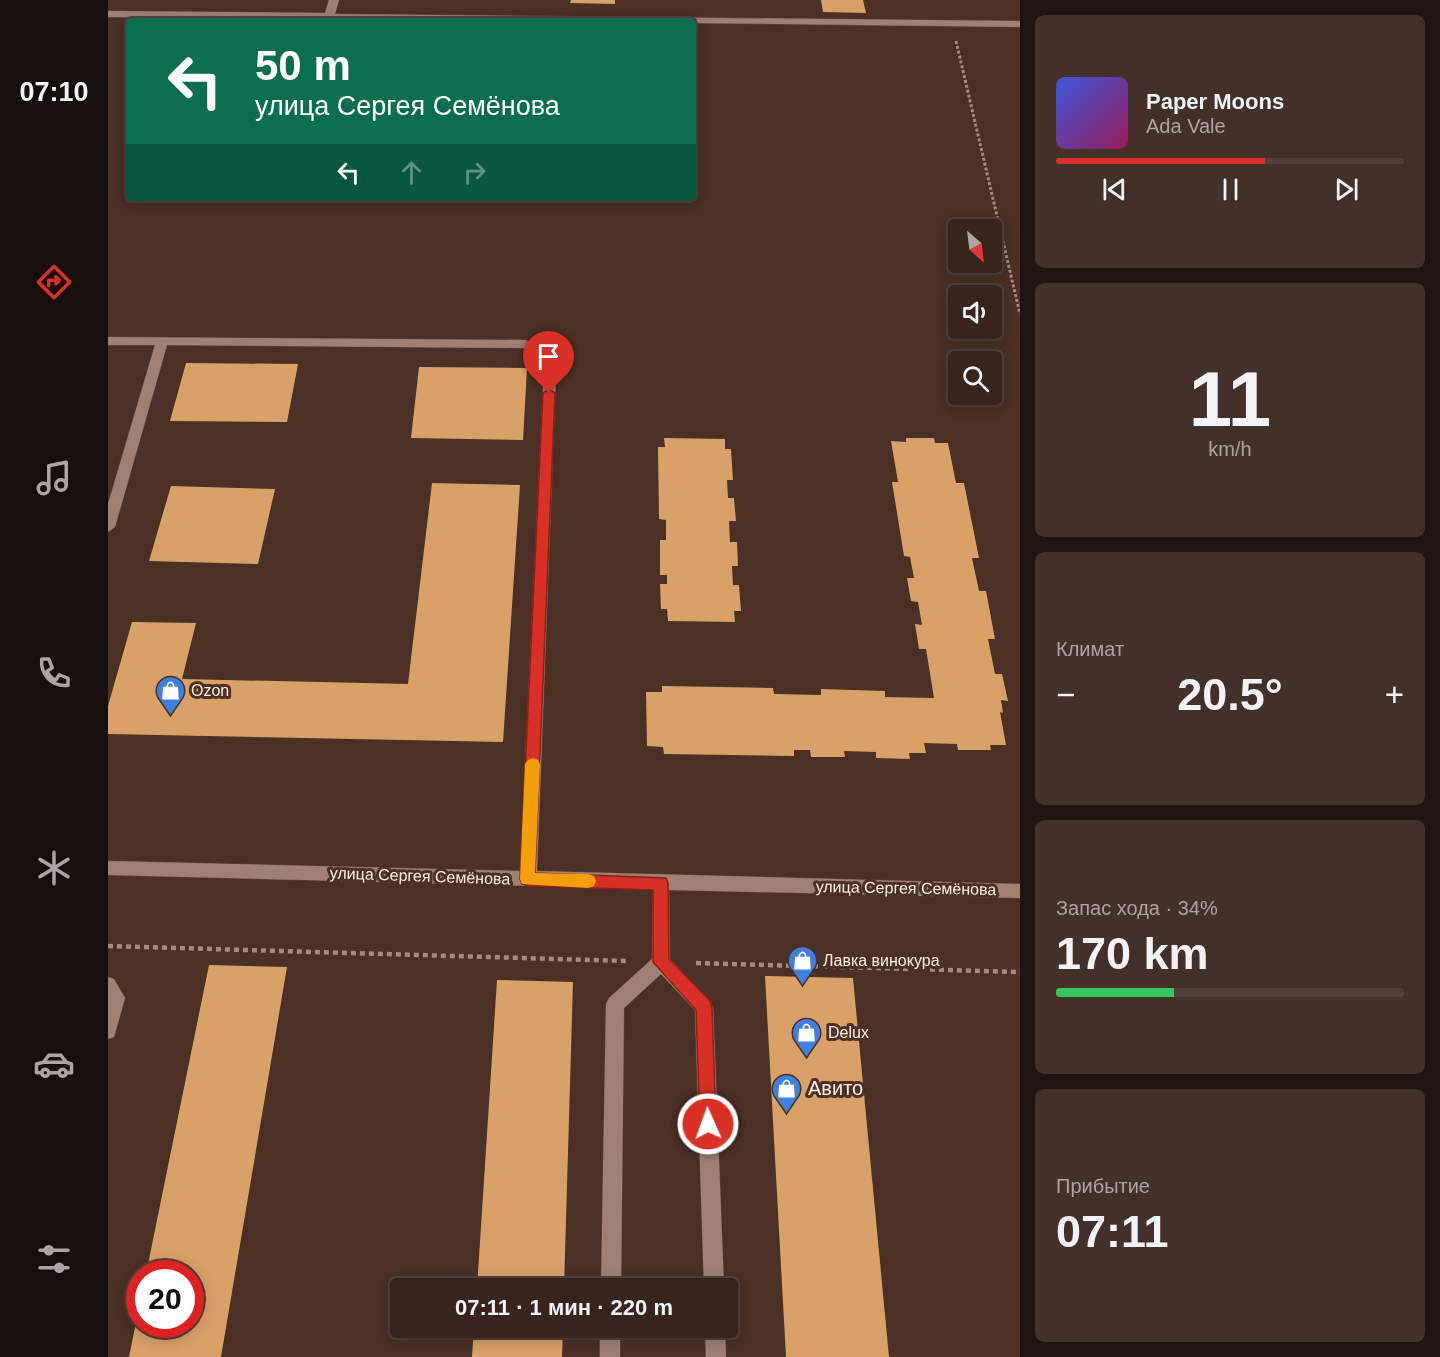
<!DOCTYPE html>
<html lang="ru">
<meta charset="utf-8">
<style>
:root{--surface:#38241c;--page:#433029;--text:#f1f3f6;--muted:#aba4a3;--line:#52413b;--accent:#d93025}
body{margin:0;font-family:Arial,sans-serif;background:var(--page);color:var(--text);height:100vh;display:flex;flex-direction:column;font-size:22px;white-space:nowrap}
*{box-sizing:border-box;margin:0}
p{font-size:20px;color:var(--muted)}
.icon{flex:none;width:33px;height:33px;fill:none;stroke:currentColor;stroke-width:2;stroke-linecap:round;stroke-linejoin:round}
.map{position:relative;flex:1;overflow:hidden}
.details{display:flex;flex-direction:column;gap:15px;padding:15px;background:#1f140f;width:420px}
.details>*{flex:none}
.guide{position:absolute;left:18px;top:18px;width:570px;height:183px;border-radius:6px;box-shadow:0 3px 15px #0003,0 0 0 2px var(--line);background:#0b6e4f;color:#fff;overflow:hidden}
.needle{width:39px;rotate:152deg}
.buttons{position:absolute;left:840px;top:219px;display:grid;gap:12px}
.buttons a{display:grid;place-items:center;width:54px;height:54px;border-radius:6px;background:var(--surface);box-shadow:0 3px 15px #0003,0 0 0 2px var(--line);font-size:30px}
.speed{position:absolute;left:18px;top:1260px;display:flex;gap:12px;font-size:30px;font-weight:700;text-align:center}
.speed>*{display:grid;place-content:center;width:78px;height:78px;border-radius:50%;background:var(--surface);box-shadow:0 3px 15px #0003,0 0 0 2px var(--line);line-height:1}
.speed .limit{border:9px solid #d22;background:#fff;color:#111}
.pin{position:absolute;display:grid;place-items:center;width:51px;height:51px;color:#fff;margin:-62px -26px;border-radius:50% 50% 50% 0;rotate:-45deg;box-shadow:0 0 6px #0007}
.pin .icon{rotate:45deg}
.me{position:absolute;width:66px;margin:-33px;rotate:358deg;stroke-linejoin:round;filter:drop-shadow(0 0 4px #0008)}
.turn{display:flex;align-items:center;gap:21px;height:126px;padding:0 30px;font-size:27px}
.turn .icon{width:78px;height:78px;stroke-width:2.5}
.turn b{display:block;font-size:42px;line-height:51px}
.lanes{display:flex;align-items:center;height:57px;padding:0 30px;background:#0003;justify-content:center;gap:30px;direction:ltr}
.lanes .off{opacity:.35}
.big{font-size:45px;font-weight:700;line-height:1.1}
.details .card{flex:1;display:flex;flex-direction:column;justify-content:center;gap:9px;min-width:0;padding:0 21px;border-radius:9px;background:var(--page)}
.details .dial{align-items:center;gap:0}
.dial b{font-size:78px;line-height:1}
.song{display:flex;align-items:center;gap:18px}
.cover{width:72px;height:72px;border-radius:9px;background:linear-gradient(135deg,hsl(230 70% 55%),hsl(330 70% 35%))}
.played{height:6px;border-radius:3px;background:linear-gradient(90deg,var(--accent) 60%,var(--line) 60%)}
.keys{display:flex;justify-content:space-around;direction:ltr}
.heat{display:flex;justify-content:space-between;align-items:center;font-size:33px;direction:ltr}
.charge{height:9px;border-radius:4px;background:linear-gradient(90deg,#34c759 34%,var(--line) 0)}
.trip{position:absolute;left:282px;top:1278px;width:348px;height:60px;border-radius:6px;background:var(--surface);box-shadow:0 3px 15px #0003,0 0 0 2px var(--line);font-weight:700;line-height:60px;text-align:center}
main{display:flex;flex:1;min-height:0}
.menu{display:flex;flex-direction:column;width:108px;justify-content:space-around;align-items:center;background:#160e0b;color:var(--muted)}
.menu .icon{width:42px;height:42px}
.menu .on{color:var(--accent)}
.menu b{font-size:27px;color:var(--text)}
.map>svg:first-child{display:block}
.building{fill:#d9a168}
.lines{fill:none;stroke-linecap:round;stroke-linejoin:round}
.minor-casing{stroke:#654f45;stroke-width:1}
.path-far1{stroke:#a18b82;stroke-width:3;stroke-dasharray:3 2;stroke-linecap:butt}
.path{stroke:#a18b82;stroke-width:4.5;stroke-dasharray:5 4;stroke-linecap:butt}
.minor{fill:#9f8174;fill-rule:evenodd}
.route{fill:#d93025;stroke:#8d1f18;stroke-width:1.5}
.slow{fill:#f59e0b}
.labels{text-anchor:middle;dominant-baseline:central;stroke-width:6;stroke-linejoin:round;paint-order:stroke}
.poi-label{font-size:16px;fill:#feede6;stroke:#4a3025;text-anchor:start}
.street-label{font-size:16px;fill:#feede6;stroke:#4a3025}
.near-poi-label{font-size:20px;fill:#feede6;stroke:#4a3025;text-anchor:start}
</style>
<main>
<nav class="menu">
<b>07:10</b>
<svg class="icon on" aria-label="directions" viewBox="0 0 24 24"><path d="M12 3l9 9-9 9-9-9zM9 14v-3h6M13 9l2 2-2 2"/></svg>
<svg class="icon" aria-label="music" viewBox="0 0 24 24"><path d="M9 18V5l10-2v13"/><circle cx="6" cy="18" r="3"/><circle cx="16" cy="16" r="3"/></svg>
<svg class="icon" aria-label="phone" viewBox="0 0 24 24"><path d="M5 4h4l2 5-3 2q2 4 5 5l2-3 5 2v4C11 20 4 13 5 4z"/></svg>
<svg class="icon" aria-label="climate" viewBox="0 0 24 24"><path d="M12 3v18M4 7l16 10M4 17L20 7"/></svg>
<svg class="icon" aria-label="car" viewBox="0 0 24 24"><path d="M5 17H2v-5l4-1 3-4h7l3 4 3 1v5h-3M9 17h6M6 11h13"/><circle cx="7" cy="17" r="2"/><circle cx="17" cy="17" r="2"/></svg>
<svg class="icon" aria-label="filters" viewBox="0 0 24 24"><path d="M4 7h16M4 17h16"/><circle cx="9" cy="7" r="2"/><circle cx="15" cy="17" r="2"/></svg>
</nav>
<div class="map">
<svg width="912" height="1357" viewBox="0 0 912 1357">
<rect width="100%" height="100%" fill="#4a3025"/>
<g class="building">
<polygon points="463,0 507,0 507,4 462,3"/>
<polygon points="713,0 755,0 758,13 715,12"/>
<polygon points="78,363 190,364 179,422 62,421"/>
<polygon points="311,367 419,368 415,440 303,438"/>
<polygon points="556,438 617,439 617,449 623,449 625,480 619,480 620,498 626,498 628,521 621,521 622,542 629,542 630,566 624,566 625,585 631,585 633,611 626,611 627,622 560,621 559,609 553,609 552,584 559,584 559,575 552,575 552,540 558,540 558,520 551,519 550,447 557,447"/>
<polygon points="798,438 826,438 827,443 840,443 848,483 856,483 871,558 864,558 871,591 878,591 887,639 880,639 887,674 894,674 900,701 893,700 895,713 892,712 898,745 882,745 883,750 850,750 849,744 816,743 818,753 801,753 802,759 768,758 768,752 736,751 737,757 703,757 702,750 686,750 686,756 556,754 555,747 539,746 538,692 554,692 554,686 665,688 666,694 713,695 713,689 777,691 777,697 826,698 818,649 811,649 807,624 814,625 810,602 803,601 799,578 806,578 802,557 796,556 784,482 790,482 783,441 798,442"/>
<polygon points="324,483 412,485 395,742 0,734 0,706 24,622 88,623 74,679 300,684"/>
<polygon points="63,486 167,489 150,564 41,561"/>
<polygon points="101,965 179,967 113,1357 21,1357 30,1313 32,1324 82,1324 82,1274 38,1274"/>
<polygon points="657,976 745,978 781,1357 678,1357"/>
<polygon points="389,980 465,982 456,1288 369,1288"/>
<polygon points="366,1328 455,1328 454,1357 364,1357"/>
</g>
<g class="lines">
<defs>
<g id="minor">
<polygon points="221,0 231,0 227,14 912,21 912,27 585,23 585,21 0,17 0,11 217,13"/>
<polygon points="0,337 418,340 438,354 448,369 429,871 912,884 912,898 561,890 562,959 602,1001 605,1007 616,1288 596,1288 587,1010 553,974 516,1008 513,1288 493,1288 498,1004 501,998 544,959 545,889 0,875 0,861 412,871 436,369 430,360 415,348 59,345 7,527 0,532 0,504 47,345 0,345"/>
<polygon points="0,977 6,979 17,998 6,1037 0,1039"/>
<rect x="492" y="1328" width="20" height="29"/>
<polygon points="597,1328 617,1328 618,1357 598,1357"/>
</g>
</defs>
<use href="#minor" class="minor-casing"/>
<polyline class="path-far1" points="848,41 912,314"/>
<g class="path">
<polyline points="0,946 518,961"/>
<polyline points="588,963 912,972"/>
</g>
<use href="#minor" class="minor"/>
</g>
<polygon class="route" points="441,389 447,393 427,873 558,878 560,883 561,959 602,1001 604,1007 608,1124 606,1130 600,1133 594,1130 592,1124 588,1010 545,962 545,890 420,886 414,884 412,879 435,393"/>
<polygon class="slow" points="425,758 430,760 432,764 427,873 480,874 486,876 488,881 486,886 480,888 414,884 412,879 417,764 420,760"/>
<defs>
<symbol id="shop-pin" viewBox="-11 -11 22 30"><path d="M0 17L-7.5 6A9.5 9.5 0 1 1 7.5 6Z" fill="#3f7fe0" stroke="#4a3025"/><path d="M-5-2.5h2.3a2.7 3.5 0 0 1 5.4 0H5L5.5 6h-11ZM-1.5-2.5h3a1.5 2.3 0 0 0-3 0Z" fill="#fff"/></symbol>
</defs>
<g fill-rule="evenodd">
<use href="#shop-pin" x="46" y="674" width="33" height="45"/>
<use href="#shop-pin" x="678" y="944" width="33" height="45"/>
<use href="#shop-pin" x="682" y="1016" width="33" height="45"/>
<use href="#shop-pin" x="662" y="1072" width="33" height="45"/>
</g>
<g class="labels">
<g class="poi-label">
<text x="83" y="690">Ozon</text>
<text x="715" y="960">Лавка винокура</text>
<text x="720" y="1032">Delux</text>
</g>
<g class="street-label">
<text transform="translate(312 876) rotate(2)">улица Сергея Семёнова</text>
<text transform="translate(798 888) rotate(1)">улица Сергея Семёнова</text>
</g>
<g class="near-poi-label">
<text x="700" y="1088">Авито</text>
</g>
</g>
</svg>
<div class="buttons">
<a><svg class="needle" viewBox="-14 -14 28 28"><path d="M0-13l5 13h-10z" fill="#e53935"/><path d="M0 13l5-13h-10z" fill="#aba4a3"/></svg></a>
<a><svg class="icon" aria-label="sound" viewBox="0 0 24 24"><path d="M4 9h4l5-4v14l-5-4H4zM17 9q2 3 0 6"/></svg></a>
<a><svg class="icon" aria-label="search" viewBox="0 0 24 24"><circle cx="10" cy="10" r="6"/><path d="M15 15l6 6"/></svg></a>
</div>
<div class="speed"><div class="limit">20</div></div>
<div class="pin" style="left:441px;top:393px;background:#d93025"><svg class="icon" aria-label="arrive" viewBox="0 0 24 24"><path d="M6 21V4h12l-3 4 3 4H6"/></svg></div>
<svg class="me" style="left:600px;top:1124px" viewBox="-20 -20 40 40"><circle r="17" fill="#d93025" stroke="#fff" stroke-width="3"/><path d="M0-11L8 9 0 5-8 9z" fill="#fff"/></svg>
<div class="trip">07:11 · 1 мин · 220 m</div>
<div class="guide">
<div class="turn"><svg class="icon" aria-label="left" viewBox="0 0 24 24"><path d="M17 20v-9H6M10 6l-5 5 5 5"/></svg><div><b>50 m</b>улица Сергея Семёнова</div></div>
<div class="lanes"><svg class="icon" aria-label="left" viewBox="0 0 24 24"><path d="M17 20v-9H6M10 6l-5 5 5 5"/></svg><svg class="icon off" aria-label="ahead" viewBox="0 0 24 24"><path d="M12 20V5M6 11l6-6 6 6"/></svg><svg class="icon off" aria-label="right" viewBox="0 0 24 24"><path d="M7 20v-9h11M14 6l5 5-5 5"/></svg></div>
</div>
</div>
<section class="details">
<div class="card">
<div class="song"><i class="cover"></i><div><b>Paper Moons</b><p>Ada Vale</p></div></div>
<div class="played"></div>
<div class="keys"><svg class="icon" aria-label="previous" viewBox="0 0 24 24"><path d="M18 5L8 12l10 7zM5 5v14"/></svg><svg class="icon" aria-label="pause" viewBox="0 0 24 24"><path d="M8 5v14M16 5v14"/></svg><svg class="icon" aria-label="next" viewBox="0 0 24 24"><path d="M6 5l10 7-10 7zM19 5v14"/></svg></div>
</div>
<div class="card dial"><b>11</b><p>km/h</p></div>
<div class="card"><p>Климат</p>
<div class="heat"><a>−</a><b class="big">20.5°</b><a>+</a></div>
</div>
<div class="card"><p>Запас хода · 34%</p><b class="big">170 km</b><div class="charge"></div></div>
<div class="card"><p>Прибытие</p><b class="big">07:11</b></div>
</section>
</main>
